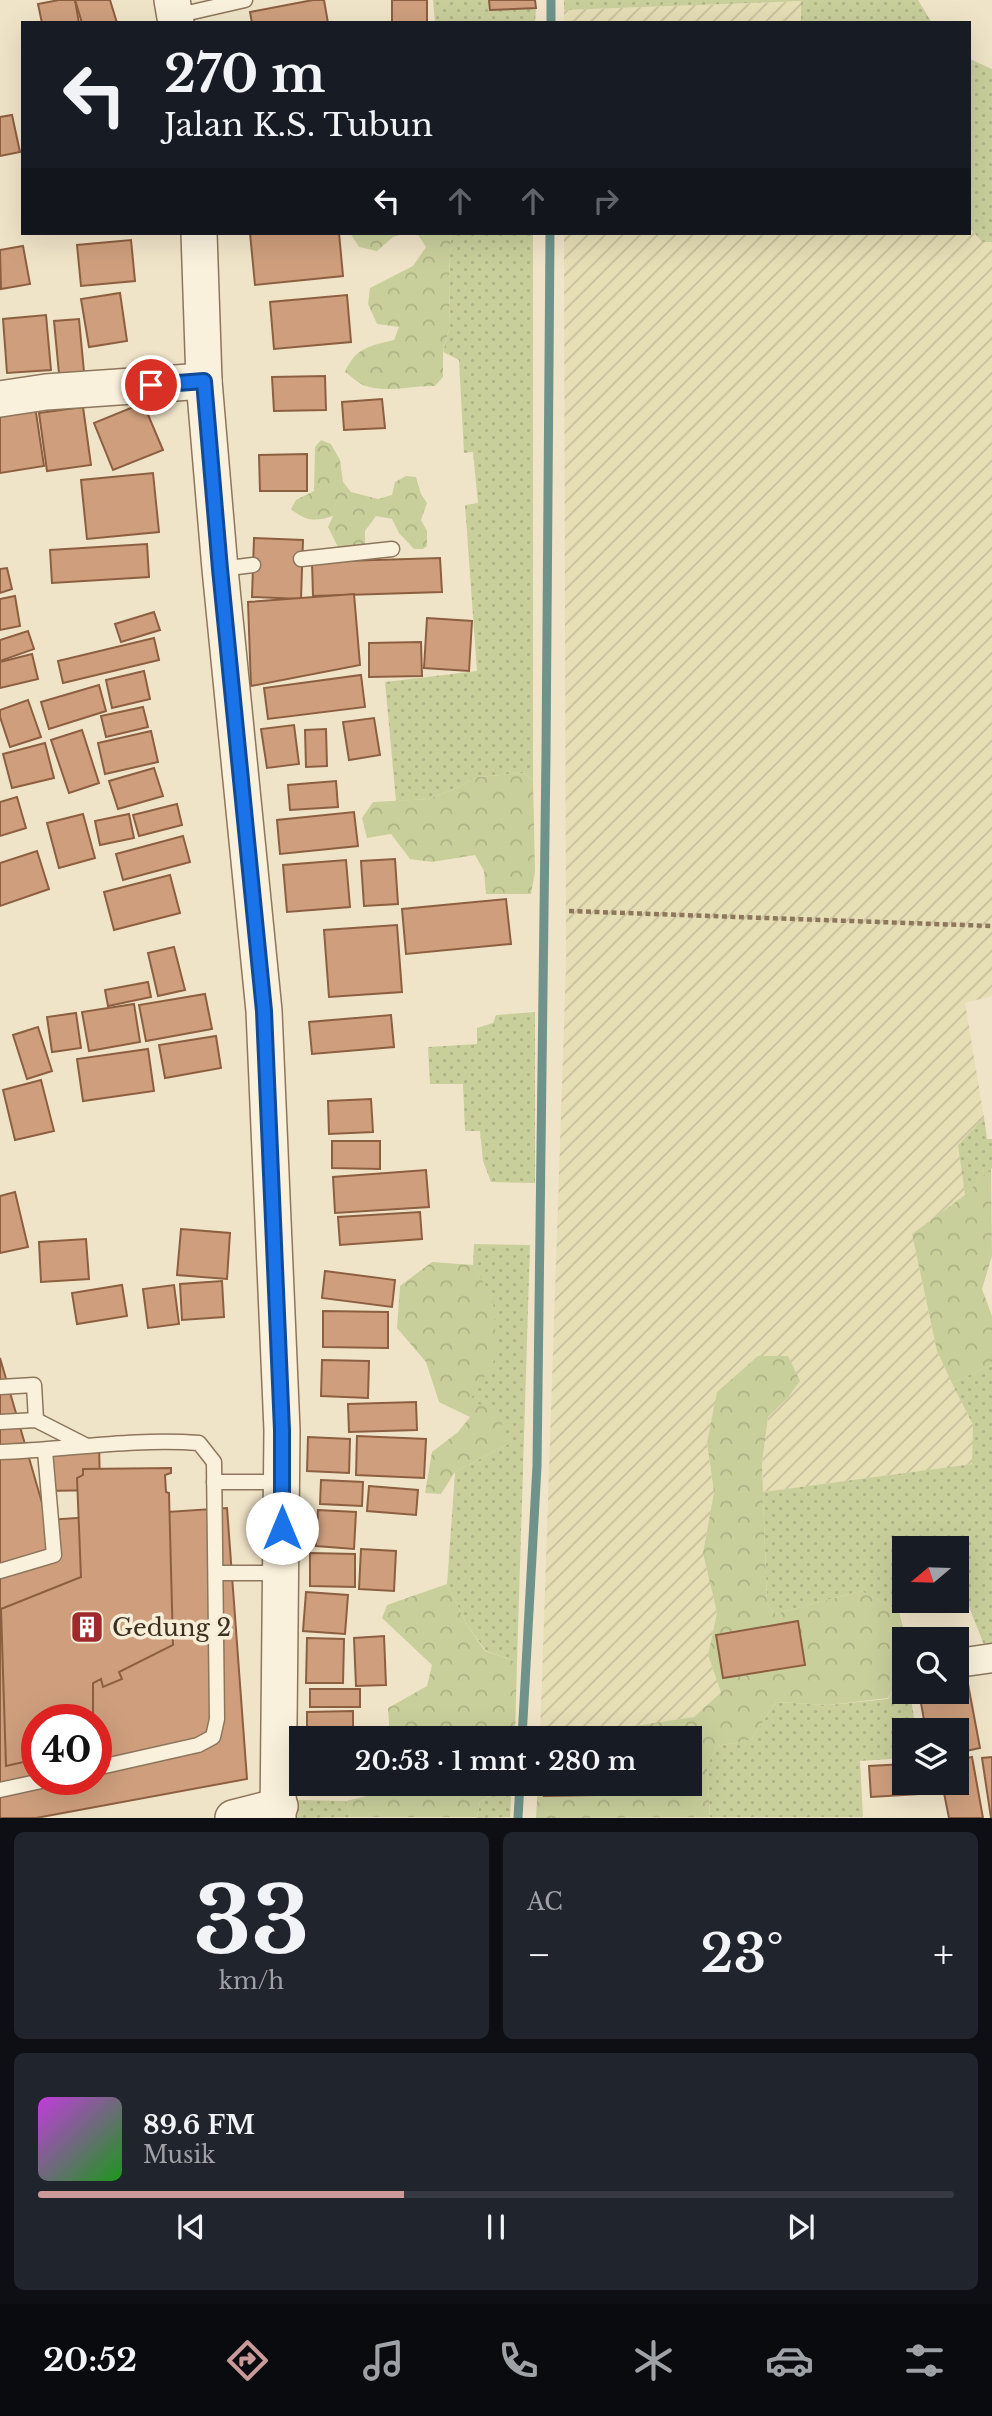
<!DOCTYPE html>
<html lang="id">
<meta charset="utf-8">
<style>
:root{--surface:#171b24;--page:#20242c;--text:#f1f3f6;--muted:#9ea1a6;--line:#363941;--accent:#cc999b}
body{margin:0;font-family:"Libre Baskerville",serif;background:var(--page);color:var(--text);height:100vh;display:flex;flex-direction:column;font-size:26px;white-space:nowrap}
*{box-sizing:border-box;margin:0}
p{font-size:23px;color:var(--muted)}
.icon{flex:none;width:38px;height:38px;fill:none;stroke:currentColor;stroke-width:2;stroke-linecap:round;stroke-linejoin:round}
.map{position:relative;height:1818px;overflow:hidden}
.panel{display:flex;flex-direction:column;gap:14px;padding:14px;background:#0d0f14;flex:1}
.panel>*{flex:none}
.hud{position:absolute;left:21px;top:21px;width:950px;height:214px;border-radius:0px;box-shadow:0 7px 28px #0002;background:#171b24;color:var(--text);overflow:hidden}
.needle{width:46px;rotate:251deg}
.controls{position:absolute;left:892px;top:1536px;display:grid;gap:14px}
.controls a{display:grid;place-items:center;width:77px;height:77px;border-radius:0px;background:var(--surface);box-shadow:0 7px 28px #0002;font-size:35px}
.speed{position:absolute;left:21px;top:1704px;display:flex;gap:14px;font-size:35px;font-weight:700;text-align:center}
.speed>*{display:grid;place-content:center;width:91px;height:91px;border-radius:50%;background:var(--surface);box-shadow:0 7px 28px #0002;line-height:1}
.speed .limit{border:10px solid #d22;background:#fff;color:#111}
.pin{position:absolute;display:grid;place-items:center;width:60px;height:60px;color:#fff;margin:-30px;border:4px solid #fff;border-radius:50%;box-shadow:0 2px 7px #0007}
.me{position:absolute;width:77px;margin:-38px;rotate:0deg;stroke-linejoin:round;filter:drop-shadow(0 0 5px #0008)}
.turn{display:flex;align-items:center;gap:24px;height:147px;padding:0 28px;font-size:32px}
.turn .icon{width:91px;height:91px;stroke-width:2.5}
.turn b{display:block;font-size:49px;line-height:60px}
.lanes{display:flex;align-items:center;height:66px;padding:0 28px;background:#0003;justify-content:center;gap:35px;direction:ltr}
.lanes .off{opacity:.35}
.big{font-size:52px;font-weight:600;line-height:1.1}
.panel .card{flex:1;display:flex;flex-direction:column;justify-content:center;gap:10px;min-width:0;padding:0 24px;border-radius:10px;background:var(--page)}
.panel .dial{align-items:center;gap:0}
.dial b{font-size:91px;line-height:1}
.song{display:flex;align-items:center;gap:21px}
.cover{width:84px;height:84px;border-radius:10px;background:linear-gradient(135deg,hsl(290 70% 55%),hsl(120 70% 35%))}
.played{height:7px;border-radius:4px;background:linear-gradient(90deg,var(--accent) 40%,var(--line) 40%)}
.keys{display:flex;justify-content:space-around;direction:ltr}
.heat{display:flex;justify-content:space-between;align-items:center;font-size:38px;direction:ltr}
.panel .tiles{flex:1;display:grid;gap:14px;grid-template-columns:1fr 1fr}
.card:last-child{grid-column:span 2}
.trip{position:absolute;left:289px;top:1726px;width:413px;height:70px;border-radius:0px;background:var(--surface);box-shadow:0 7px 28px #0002;font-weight:600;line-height:70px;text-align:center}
.dock{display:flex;height:112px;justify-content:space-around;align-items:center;background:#090b0e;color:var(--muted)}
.dock .icon{width:49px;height:49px}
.dock .active{color:var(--accent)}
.dock b{font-size:32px;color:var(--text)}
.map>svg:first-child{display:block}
.farmland{fill:url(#farmland-furrows)}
.grass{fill:url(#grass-dots)}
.forest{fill:url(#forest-crowns)}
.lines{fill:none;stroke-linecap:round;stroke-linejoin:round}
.stream{stroke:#6f938a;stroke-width:9}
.building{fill:#cf9f7d;stroke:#8d5f41;stroke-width:2;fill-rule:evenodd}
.service-casing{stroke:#8d765c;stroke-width:17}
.minor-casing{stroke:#8d765c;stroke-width:31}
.tertiary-casing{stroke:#8d765c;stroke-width:38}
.path{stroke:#8d765c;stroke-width:4.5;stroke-dasharray:5 3.5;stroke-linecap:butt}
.service{stroke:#faf1dc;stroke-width:14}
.minor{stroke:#faf1dc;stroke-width:28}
.tertiary{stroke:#faf1dc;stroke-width:35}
.route-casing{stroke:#114b97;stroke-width:18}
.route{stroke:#1a73e8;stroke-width:12}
.labels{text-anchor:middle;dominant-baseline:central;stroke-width:7;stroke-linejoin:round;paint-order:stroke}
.poi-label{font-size:24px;fill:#3d2e20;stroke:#f7eed8;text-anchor:start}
</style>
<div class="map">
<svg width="992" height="1818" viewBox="0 0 992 1818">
<defs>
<pattern id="farmland-furrows" width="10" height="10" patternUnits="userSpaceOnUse" patternTransform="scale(1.75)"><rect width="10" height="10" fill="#e6deb5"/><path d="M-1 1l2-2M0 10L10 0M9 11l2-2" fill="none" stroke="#c6bf9b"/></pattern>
<pattern id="grass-dots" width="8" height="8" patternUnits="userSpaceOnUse" patternTransform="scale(1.75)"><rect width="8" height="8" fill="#c9cf9b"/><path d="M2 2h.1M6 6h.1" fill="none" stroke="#aeb285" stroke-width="1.8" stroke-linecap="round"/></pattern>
<pattern id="forest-crowns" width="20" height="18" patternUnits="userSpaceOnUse" patternTransform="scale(1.75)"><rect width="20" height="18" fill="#c9cf9b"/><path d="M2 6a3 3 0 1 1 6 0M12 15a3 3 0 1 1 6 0" fill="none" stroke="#aeb285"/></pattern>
</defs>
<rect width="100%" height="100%" fill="#f0e4c8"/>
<g class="farmland">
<polygon points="801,1 801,23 564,23 564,10"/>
<polygon points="970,228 982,242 992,242 992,996 965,1003 984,1117 958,1145 965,1195 912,1234 937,1351 973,1425 973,1464 763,1492 762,1463 768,1417 786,1400 707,1443 714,1492 703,1553 717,1613 708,1655 721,1691 694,1717 554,1738 540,1738 566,966 564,233 970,233"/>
</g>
<g class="grass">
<polygon points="433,0 489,0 490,10 536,8 535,23 435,23"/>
<polygon points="564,0 918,0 932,23 801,23 801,1 564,10"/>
<polygon points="970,59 992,69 992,242 982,242 970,228"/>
<polygon points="451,233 533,233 533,780 523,773 477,777 457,788 428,799 396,801 385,682 477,671 465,505 478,503 473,452 464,453 459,360 443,352 450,326 449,279"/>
<polygon points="535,1012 535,1183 491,1182 483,1161 480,1131 465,1131 463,1084 430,1084 428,1047 477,1044 477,1028 493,1023 496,1015"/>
<polygon points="984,1117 987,1139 992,1139 992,1168 965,1195 958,1145"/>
<polygon points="474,1244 530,1245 517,1662 486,1651 467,1625 447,1584 455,1472 508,1444 469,1402 493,1299 473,1265"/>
<polygon points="992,1365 992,1644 984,1645 966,1599 957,1600 957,1549 905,1549 905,1601 950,1601 899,1611 861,1591 775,1614 767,1604 763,1492 972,1464 973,1425 952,1383"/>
<polygon points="905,1672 905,1692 910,1692 916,1731 905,1731 905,1758 860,1761 863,1817 710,1817 707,1766 717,1746 751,1740 776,1702 829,1705 888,1699"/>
<polygon points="512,1783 510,1817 477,1818 480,1802"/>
<polygon points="296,1800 346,1801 351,1817 294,1818"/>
</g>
<g class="forest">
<polygon points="350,233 406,233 393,237 377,251 359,247"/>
<path d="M417 233H451L449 279 450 326 443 351V377L435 386C411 385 387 394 363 385 357 382 351 376 345 372 356 347 370 346 394 340L399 327 377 324 368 304 370 288 413 266 426 247Z"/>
<path d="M321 440 331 444 340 460 343 482 351 492 378 499 392 495 395 482 406 476 416 477 421 494 427 503 421 520 427 531V546L423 549H414L399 533 392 519 376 516 365 531V547L340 551 328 527 333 516C315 522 305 521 291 509L296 500 314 491 315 447Z"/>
<polygon points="523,773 533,780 535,872 531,894 486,894 484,871 475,855 432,862 410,859 391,834 367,838 362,818 373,802 428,799 457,788 477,777"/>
<polygon points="991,1168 992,1256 982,1289 992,1316 992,1365 952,1383 937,1351 912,1234 965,1195"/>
<polygon points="432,1262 473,1265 493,1298 497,1356 469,1402 497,1408 508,1444 455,1472 441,1494 425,1493 432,1452 458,1432 470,1417 439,1402 426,1362 397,1328 400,1286"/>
<polygon points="758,1356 788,1356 800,1381 786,1400 768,1417 762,1463 767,1604 775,1614 861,1591 899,1611 906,1640 905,1672 888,1698 829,1705 776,1702 751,1740 717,1746 707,1766 710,1817 536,1818 538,1783 690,1783 690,1738 554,1738 694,1717 721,1692 708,1655 717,1613 703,1553 714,1492 707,1443 717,1392"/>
<polygon points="447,1584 467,1625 485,1651 517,1662 515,1738 390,1738 388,1708 427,1686 432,1665 382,1618 387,1605"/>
<polygon points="397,1783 511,1783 480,1802 477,1817 351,1817 346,1801 395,1789"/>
</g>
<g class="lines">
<g class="stream">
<polyline points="551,23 551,0"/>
<polyline points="522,1738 537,1466 546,754 550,233"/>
<polyline points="518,1818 520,1783"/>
</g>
</g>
<g class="building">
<polygon points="59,0 75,0 79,23 42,23 38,4"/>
<polygon points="75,0 110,0 117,23 82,23"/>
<polygon points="313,0 324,0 328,23 252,23 250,12"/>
<rect x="392" y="0" width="35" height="23"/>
<polygon points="489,0 535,0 536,8 490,10"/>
<polygon points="12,115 20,152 0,156 0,117"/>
<polygon points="250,233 339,233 343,276 255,285"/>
<polygon points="131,240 135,281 81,286 77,245"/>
<polygon points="23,246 30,284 1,289 0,250"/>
<polygon points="120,293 127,341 89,347 81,299"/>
<polygon points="347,295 351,342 274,349 270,302"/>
<polygon points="46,315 51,370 7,373 3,319"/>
<polygon points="79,319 84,372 59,374 54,321"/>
<polygon points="325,376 326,410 274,411 272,377"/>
<polygon points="382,399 385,428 344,430 342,402"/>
<polygon points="143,403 163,450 113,470 94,423"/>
<polygon points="35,406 44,466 0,473 0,412"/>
<polygon points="83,407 91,465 47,471 39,413"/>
<polygon points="307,454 307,491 260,491 259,455"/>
<polygon points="153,473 159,532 87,539 81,480"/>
<polygon points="254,538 303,540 301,599 252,597"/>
<polygon points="147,544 149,577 52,583 50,550"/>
<polygon points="440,558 442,592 313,596 312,562"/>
<polygon points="7,568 12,589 0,593 0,569"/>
<polygon points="354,594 360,665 251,686 248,602"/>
<polygon points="15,596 20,626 0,630 0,599"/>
<polygon points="154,612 160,630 121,642 115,624"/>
<polygon points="427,618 472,621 469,671 424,668"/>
<polygon points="28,631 34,649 0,661 0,640"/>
<polygon points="154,638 159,660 63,683 58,661"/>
<polygon points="421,642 422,676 369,677 369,643"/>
<polygon points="32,654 38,679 0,688 0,662"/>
<polygon points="144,671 150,699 112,708 106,680"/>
<polygon points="361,675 365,707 268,719 264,688"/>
<polygon points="99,685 106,711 49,729 41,702"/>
<polygon points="28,700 41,737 10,747 0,717 0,710"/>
<polygon points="143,707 148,727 106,737 101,716"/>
<polygon points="374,718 380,755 349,760 343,722"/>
<polygon points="294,725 299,764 267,768 261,729"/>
<polygon points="326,729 327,766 306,767 305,730"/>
<polygon points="82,730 99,783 69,793 51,740"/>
<polygon points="151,731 158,762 105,774 98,743"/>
<polygon points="45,743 54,778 12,788 3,754"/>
<polygon points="154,768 163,796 118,809 109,781"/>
<polygon points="336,781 338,807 290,810 288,785"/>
<polygon points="17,797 26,828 0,836 0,802"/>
<polygon points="177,804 182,825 139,836 133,815"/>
<polygon points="354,812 358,846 280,854 277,820"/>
<polygon points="83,814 95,858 59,868 47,823"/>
<polygon points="129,814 134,838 100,845 95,821"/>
<polygon points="183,836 190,862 123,880 116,854"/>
<polygon points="37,851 49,889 0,906 0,863"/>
<polygon points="395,859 398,904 364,906 361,861"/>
<polygon points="346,860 350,907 287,912 283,865"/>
<polygon points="170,875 180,913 114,930 104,892"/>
<polygon points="506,899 511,944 406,954 402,909"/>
<polygon points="397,925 402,992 329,997 324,930"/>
<polygon points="174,947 185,990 158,996 148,953"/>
<polygon points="148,982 151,997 108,1006 105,990"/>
<polygon points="205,994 212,1029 146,1041 139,1005"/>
<polygon points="134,1004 140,1042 89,1051 82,1012"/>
<polygon points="76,1013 81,1048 52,1052 47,1017"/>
<polygon points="391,1015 394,1047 312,1054 309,1022"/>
<polygon points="38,1027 52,1071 27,1079 13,1035"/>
<polygon points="216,1036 221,1068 165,1078 159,1045"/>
<polygon points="148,1049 154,1091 83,1101 77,1059"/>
<polygon points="41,1080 54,1131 15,1140 3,1090"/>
<polygon points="371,1099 373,1132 329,1134 328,1101"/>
<polygon points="332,1141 380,1141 380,1169 332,1168"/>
<polygon points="426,1170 429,1207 335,1213 333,1177"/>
<polygon points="15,1192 28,1247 0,1253 0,1196"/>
<polygon points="420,1212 422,1239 340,1245 338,1217"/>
<polygon points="181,1229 230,1233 227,1279 177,1275"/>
<polygon points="86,1239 89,1279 41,1282 39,1242"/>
<polygon points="325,1271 395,1280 392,1307 322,1298"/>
<polygon points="222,1281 224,1317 182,1320 180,1284"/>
<polygon points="122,1285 127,1316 77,1324 72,1293"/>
<polygon points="174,1285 179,1324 148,1328 143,1289"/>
<polygon points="323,1311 388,1312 388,1348 323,1347"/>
<path d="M0 1358 47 1520 227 1508 247 1779 36 1818H0ZM37 1720H96V1780H37Z"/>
<polygon points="322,1360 369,1361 368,1398 321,1396"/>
<polygon points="416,1402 417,1430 349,1432 348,1404"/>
<polygon points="357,1436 426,1439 424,1478 356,1475"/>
<polygon points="308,1437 350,1439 349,1473 307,1471"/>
<polygon points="99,1442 100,1490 45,1491 44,1443"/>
<polygon points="171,1468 171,1473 165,1475 166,1492 169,1493 173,1645 119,1672 122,1679 103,1687 101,1679 93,1683 93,1720 37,1720 37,1759 6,1766 1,1609 81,1577 77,1478 83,1475 83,1469"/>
<polygon points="321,1480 363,1482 362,1506 320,1504"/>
<polygon points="369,1486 418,1490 416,1515 367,1511"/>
<polygon points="318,1510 356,1512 354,1549 316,1546"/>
<polygon points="361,1549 396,1551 394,1591 359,1589"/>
<polygon points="310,1553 355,1554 355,1587 310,1586"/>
<polygon points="306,1592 348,1595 345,1634 303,1631"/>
<polygon points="798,1621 805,1665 723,1678 716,1635"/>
<polygon points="384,1636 386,1685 356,1686 354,1638"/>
<polygon points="307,1638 344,1639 343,1683 306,1683"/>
<polygon points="965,1668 980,1748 957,1753 957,1731 926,1731 919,1692 957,1692 957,1670"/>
<rect x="310" y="1689" width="50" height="18"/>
<polygon points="353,1711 353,1738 307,1738 307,1712"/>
<polygon points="972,1757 983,1818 949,1818 942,1783 957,1783 957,1760"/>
<polygon points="992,1757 992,1818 991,1818 982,1758"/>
<polygon points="905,1764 905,1783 918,1783 919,1794 871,1797 869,1766"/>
<polygon points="544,1783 595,1783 595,1795 544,1796"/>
</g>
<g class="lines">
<defs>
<g id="service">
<polyline points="175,16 245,0"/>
<polyline points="301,559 392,549"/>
<polyline points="221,569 253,565"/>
<polyline points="0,1387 34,1385 36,1420"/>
<polyline points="0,1422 36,1420 85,1445"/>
<path d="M0 1452C66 1450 132 1438 199 1443L214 1462 217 1719 213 1737 198 1745 96 1768"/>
<polyline points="214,1482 282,1482"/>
<polyline points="0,1571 54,1555 45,1451"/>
<polyline points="216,1573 280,1573"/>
<polyline points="0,1790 46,1780"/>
</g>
<polyline id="minor" points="965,1662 992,1658"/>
<g id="tertiary">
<polyline points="172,0 176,23"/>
<polyline points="199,233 204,381 220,569 264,1011 282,1430 278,1818"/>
<polyline points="0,399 46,392 204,381"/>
<polyline points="233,1818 280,1806"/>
</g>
</defs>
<use href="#service" class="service-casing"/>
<use href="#minor" class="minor-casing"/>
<use href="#tertiary" class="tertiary-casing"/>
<polyline class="path" points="569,911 992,926"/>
<use href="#service" class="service"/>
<use href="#minor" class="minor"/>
<use href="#tertiary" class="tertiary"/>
</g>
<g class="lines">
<defs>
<polyline id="route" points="151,385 204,381 220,569 264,1011 282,1430 282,1528"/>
</defs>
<use href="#route" class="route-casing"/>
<use href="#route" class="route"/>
</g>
<defs>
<symbol id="building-square" viewBox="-11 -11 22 22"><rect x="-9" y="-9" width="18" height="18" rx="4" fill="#9e2a2b" stroke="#f7eed8"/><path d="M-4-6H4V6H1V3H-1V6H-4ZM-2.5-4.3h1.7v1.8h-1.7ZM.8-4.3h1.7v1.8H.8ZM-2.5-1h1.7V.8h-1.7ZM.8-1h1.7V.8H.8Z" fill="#fff"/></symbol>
</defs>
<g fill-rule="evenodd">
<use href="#building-square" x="68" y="1608" width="38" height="38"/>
</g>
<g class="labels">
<g class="poi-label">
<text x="112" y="1627">Gedung 2</text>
</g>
</g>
</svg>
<div class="controls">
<a><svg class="needle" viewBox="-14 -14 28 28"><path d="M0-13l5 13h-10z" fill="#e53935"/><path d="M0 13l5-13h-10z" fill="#9ea1a6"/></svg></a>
<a><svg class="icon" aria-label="search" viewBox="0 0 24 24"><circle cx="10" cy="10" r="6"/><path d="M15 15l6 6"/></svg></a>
<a><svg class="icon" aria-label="layers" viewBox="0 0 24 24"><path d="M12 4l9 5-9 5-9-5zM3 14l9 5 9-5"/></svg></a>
</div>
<div class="speed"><div class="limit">40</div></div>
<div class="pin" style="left:151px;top:385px;background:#d93025"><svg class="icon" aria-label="arrive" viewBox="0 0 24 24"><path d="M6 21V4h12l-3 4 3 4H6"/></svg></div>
<svg class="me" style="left:282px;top:1528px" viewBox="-20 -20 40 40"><circle r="19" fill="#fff"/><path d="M0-13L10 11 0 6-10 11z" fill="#1a73e8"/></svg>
<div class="trip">20:53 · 1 mnt · 280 m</div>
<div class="hud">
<div class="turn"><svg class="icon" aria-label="left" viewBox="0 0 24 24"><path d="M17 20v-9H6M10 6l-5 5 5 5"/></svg><div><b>270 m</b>Jalan K.S. Tubun</div></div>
<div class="lanes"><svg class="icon" aria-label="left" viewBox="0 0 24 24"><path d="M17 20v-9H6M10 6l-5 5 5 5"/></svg><svg class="icon off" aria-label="ahead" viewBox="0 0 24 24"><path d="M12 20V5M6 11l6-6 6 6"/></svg><svg class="icon off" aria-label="ahead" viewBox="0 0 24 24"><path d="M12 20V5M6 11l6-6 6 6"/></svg><svg class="icon off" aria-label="right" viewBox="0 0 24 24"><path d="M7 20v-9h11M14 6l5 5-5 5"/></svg></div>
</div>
</div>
<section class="panel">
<div class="tiles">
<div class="card dial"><b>33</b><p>km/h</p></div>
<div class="card"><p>AC</p>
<div class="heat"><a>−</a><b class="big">23°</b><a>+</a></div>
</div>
<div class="card">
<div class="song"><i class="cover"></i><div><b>89.6 FM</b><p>Musik</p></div></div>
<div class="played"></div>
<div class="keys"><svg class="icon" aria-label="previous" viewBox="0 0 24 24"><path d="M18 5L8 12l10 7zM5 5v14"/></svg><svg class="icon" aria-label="pause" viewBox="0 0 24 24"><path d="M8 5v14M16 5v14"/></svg><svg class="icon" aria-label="next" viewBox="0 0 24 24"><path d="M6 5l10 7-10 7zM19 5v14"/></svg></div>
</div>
</div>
</section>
<nav class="dock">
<b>20:52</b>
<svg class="icon active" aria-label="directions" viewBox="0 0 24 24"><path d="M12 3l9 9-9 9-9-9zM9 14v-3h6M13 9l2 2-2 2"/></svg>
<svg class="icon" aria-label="music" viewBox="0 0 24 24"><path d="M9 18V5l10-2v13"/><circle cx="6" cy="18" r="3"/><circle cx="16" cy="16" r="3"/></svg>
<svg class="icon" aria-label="phone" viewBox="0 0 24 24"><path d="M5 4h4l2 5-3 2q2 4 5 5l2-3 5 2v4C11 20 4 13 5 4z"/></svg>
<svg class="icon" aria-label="climate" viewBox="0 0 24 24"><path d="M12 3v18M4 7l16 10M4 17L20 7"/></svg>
<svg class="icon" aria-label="car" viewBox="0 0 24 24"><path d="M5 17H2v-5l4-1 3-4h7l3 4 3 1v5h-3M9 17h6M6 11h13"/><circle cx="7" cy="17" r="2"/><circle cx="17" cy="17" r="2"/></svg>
<svg class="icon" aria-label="filters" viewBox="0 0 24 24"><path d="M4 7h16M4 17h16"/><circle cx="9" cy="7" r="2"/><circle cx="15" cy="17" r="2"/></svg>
</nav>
